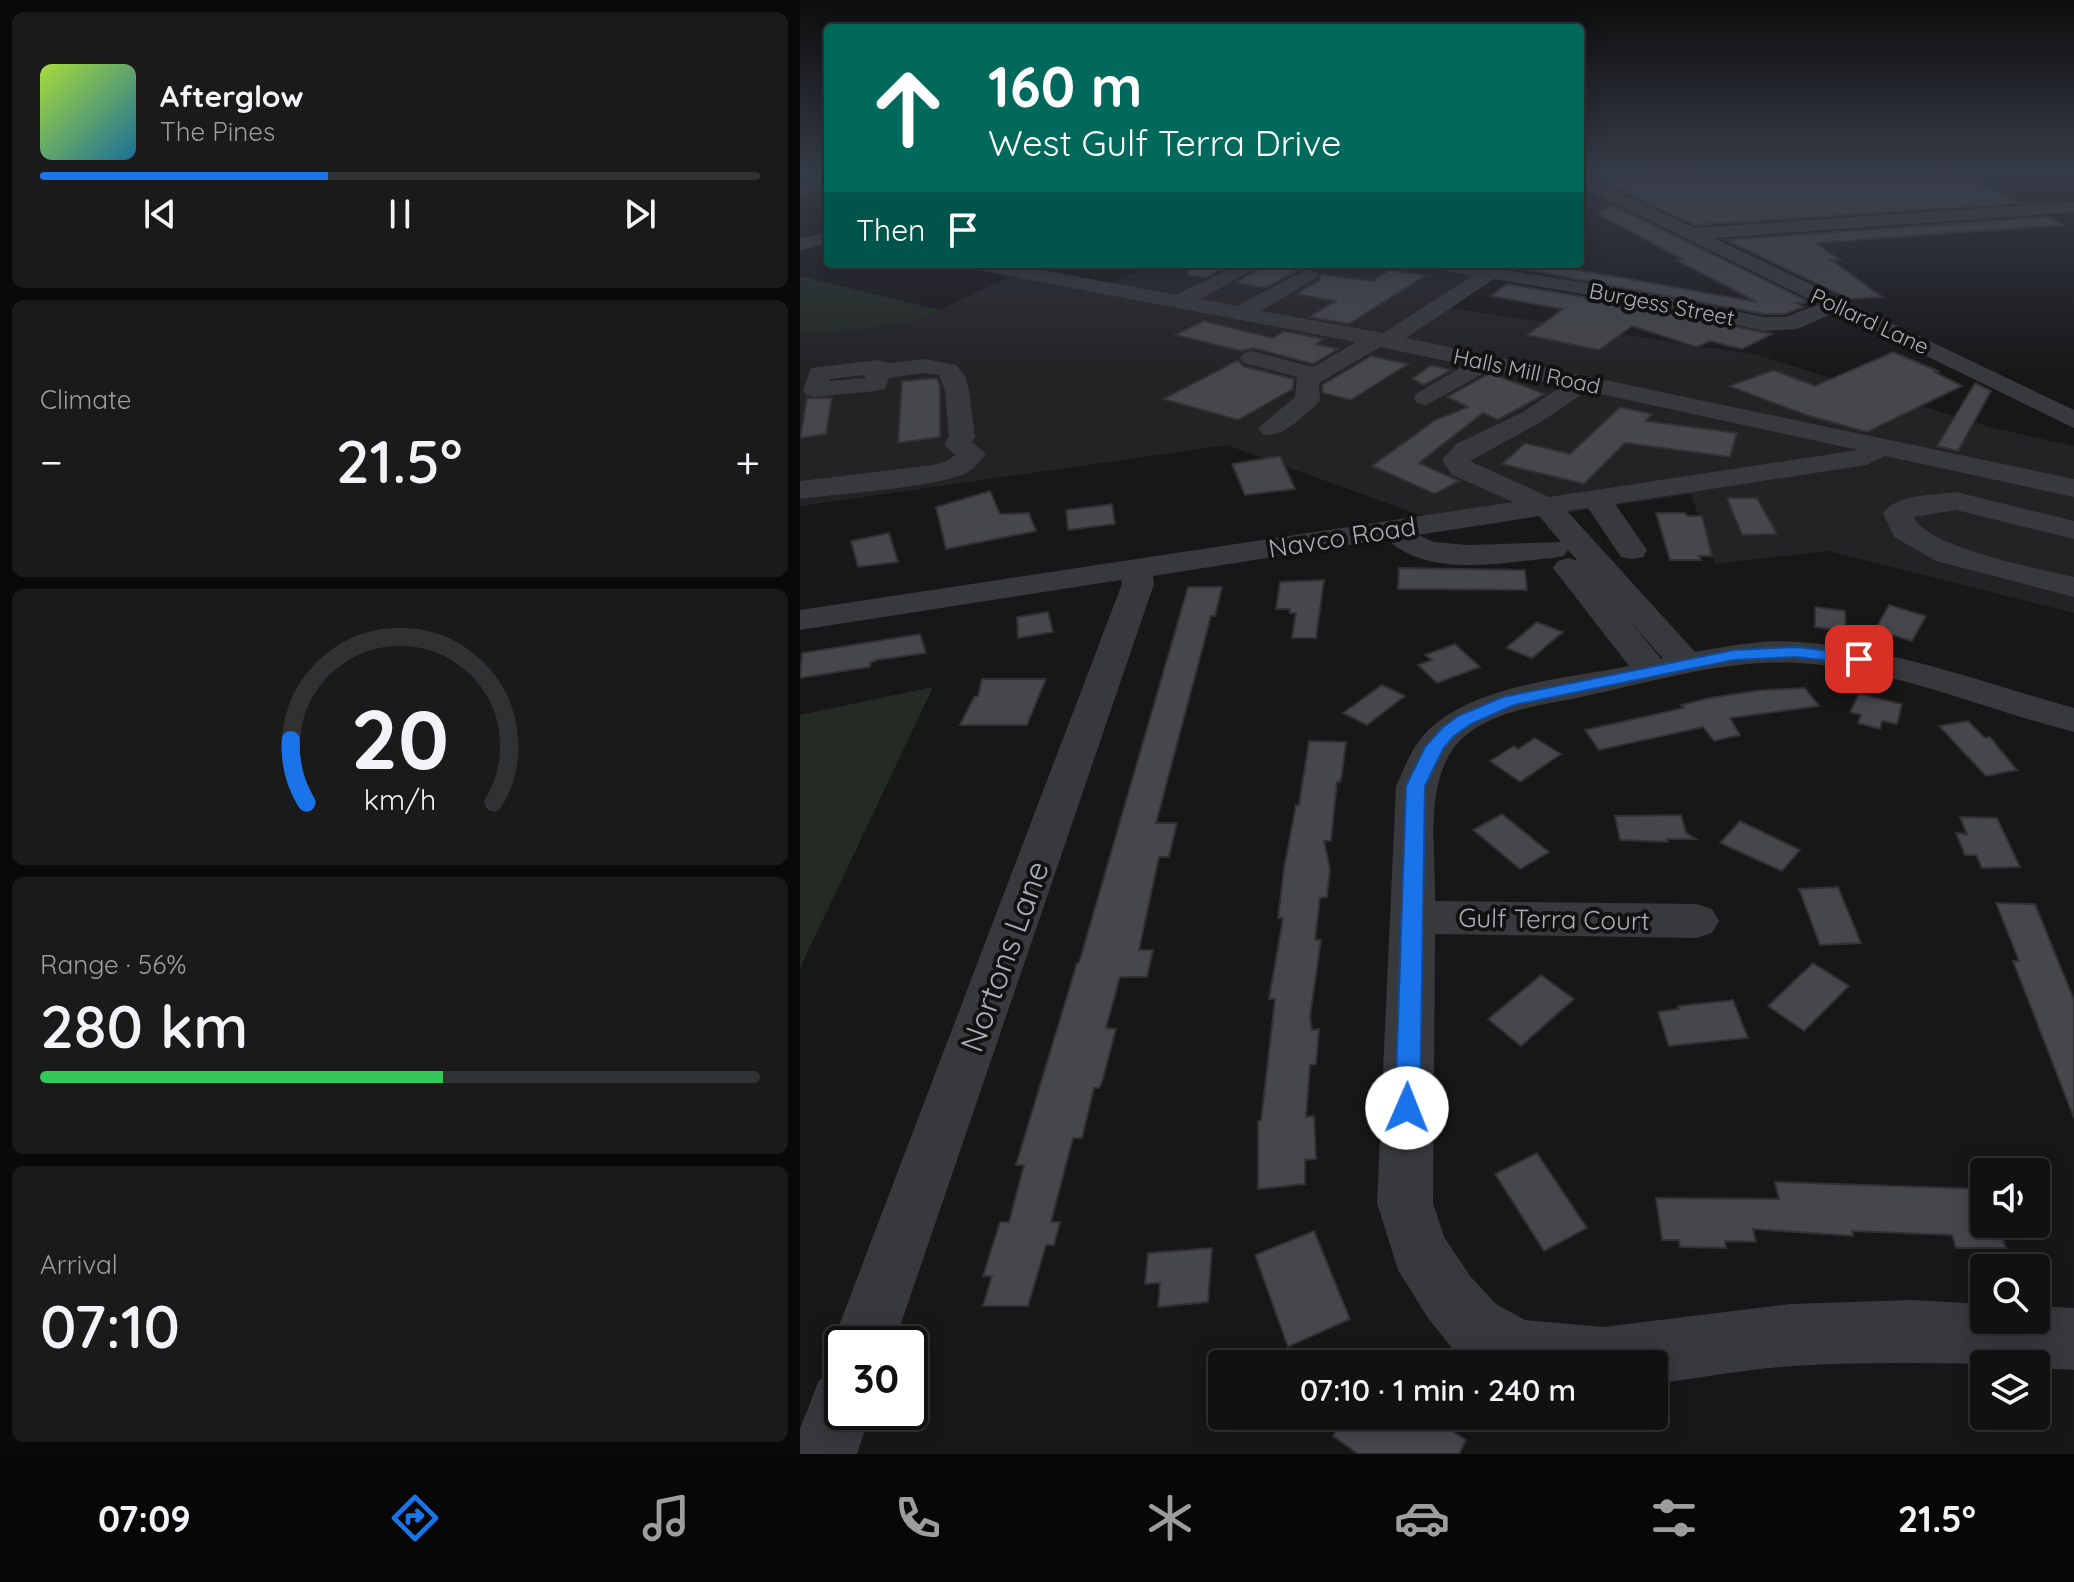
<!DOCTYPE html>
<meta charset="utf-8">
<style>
:root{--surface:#111112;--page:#1a1a1b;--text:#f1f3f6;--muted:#9c9d9f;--line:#303132;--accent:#1a73e8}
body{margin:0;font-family:Quicksand,sans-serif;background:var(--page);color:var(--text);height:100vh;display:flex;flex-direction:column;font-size:30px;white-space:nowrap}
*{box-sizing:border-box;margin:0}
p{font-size:26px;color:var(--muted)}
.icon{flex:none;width:44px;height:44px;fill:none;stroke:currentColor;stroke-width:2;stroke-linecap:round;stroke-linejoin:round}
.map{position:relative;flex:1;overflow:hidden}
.sheet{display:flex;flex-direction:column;gap:12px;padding:12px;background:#09090a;width:800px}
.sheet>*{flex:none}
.hud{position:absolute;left:24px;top:24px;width:760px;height:244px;border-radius:8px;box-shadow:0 4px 20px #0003,0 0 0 2px var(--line);background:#00695c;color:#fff;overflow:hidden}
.buttons{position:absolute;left:1170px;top:1158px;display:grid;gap:16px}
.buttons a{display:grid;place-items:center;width:80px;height:80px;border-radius:8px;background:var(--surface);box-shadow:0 4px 20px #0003,0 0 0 2px var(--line);font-size:40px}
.speed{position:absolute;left:24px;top:1326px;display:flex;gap:16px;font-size:40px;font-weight:700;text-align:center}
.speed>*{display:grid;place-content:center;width:104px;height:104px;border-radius:50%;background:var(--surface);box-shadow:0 4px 20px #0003,0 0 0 2px var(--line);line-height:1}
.speed .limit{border:4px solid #111;border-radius:12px;background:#fff;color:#111}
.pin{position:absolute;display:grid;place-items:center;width:68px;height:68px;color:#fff;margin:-34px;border-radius:16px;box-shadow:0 4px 12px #0006}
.me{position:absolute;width:88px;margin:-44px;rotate:1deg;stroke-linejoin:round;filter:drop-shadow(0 0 6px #0008)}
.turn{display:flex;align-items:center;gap:28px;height:168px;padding:0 32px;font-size:36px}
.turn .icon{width:104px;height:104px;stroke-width:2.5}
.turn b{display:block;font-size:56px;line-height:68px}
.then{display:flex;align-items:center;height:76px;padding:0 32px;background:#0003;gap:16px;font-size:30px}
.big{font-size:60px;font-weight:600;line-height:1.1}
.sheet .card{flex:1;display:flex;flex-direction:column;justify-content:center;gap:12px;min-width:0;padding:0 28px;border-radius:12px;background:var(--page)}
.sheet .dial{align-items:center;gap:0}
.dial svg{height:208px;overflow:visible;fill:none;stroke:var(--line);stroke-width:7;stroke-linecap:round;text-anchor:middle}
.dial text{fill:var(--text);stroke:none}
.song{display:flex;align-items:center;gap:24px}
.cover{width:96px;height:96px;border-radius:12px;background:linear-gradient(135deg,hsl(80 70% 55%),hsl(200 70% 35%))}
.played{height:8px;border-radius:4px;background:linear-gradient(90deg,var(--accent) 40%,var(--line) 40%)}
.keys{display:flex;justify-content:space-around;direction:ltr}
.heat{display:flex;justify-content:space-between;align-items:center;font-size:44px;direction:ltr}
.charge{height:12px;border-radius:6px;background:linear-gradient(90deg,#34c759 56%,var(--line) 0)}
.trip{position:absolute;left:408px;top:1350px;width:460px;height:80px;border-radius:8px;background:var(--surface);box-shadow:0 4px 20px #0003,0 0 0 2px var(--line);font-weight:600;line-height:80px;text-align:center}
.menu{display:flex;height:128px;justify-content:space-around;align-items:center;background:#070707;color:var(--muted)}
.menu .icon{width:56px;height:56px}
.menu .active{color:var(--accent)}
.menu b{font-size:36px;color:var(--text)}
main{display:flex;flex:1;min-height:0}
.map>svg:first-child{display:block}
.built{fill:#232325}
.green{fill:#232b24}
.building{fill:#46474b;stroke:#313134;stroke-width:2}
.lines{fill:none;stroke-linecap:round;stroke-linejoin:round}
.minor{fill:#38393d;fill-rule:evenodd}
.route{fill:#1a73e8;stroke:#114b97;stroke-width:2}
.labels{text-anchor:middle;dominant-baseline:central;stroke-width:8;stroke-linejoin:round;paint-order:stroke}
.far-street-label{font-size:22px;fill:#aaafb7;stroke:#121213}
.street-label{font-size:26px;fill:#aaafb7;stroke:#121213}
.near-street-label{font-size:32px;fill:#aaafb7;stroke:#121213}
</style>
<main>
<section class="sheet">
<div class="card">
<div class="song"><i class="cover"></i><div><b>Afterglow</b><p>The Pines</p></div></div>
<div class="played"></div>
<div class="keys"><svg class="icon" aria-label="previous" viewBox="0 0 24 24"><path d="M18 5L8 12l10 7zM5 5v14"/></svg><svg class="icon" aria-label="pause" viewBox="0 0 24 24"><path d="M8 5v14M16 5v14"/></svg><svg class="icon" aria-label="next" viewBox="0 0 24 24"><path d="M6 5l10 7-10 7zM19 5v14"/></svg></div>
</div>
<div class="card"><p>Climate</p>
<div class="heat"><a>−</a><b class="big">21.5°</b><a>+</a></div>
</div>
<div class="card dial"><svg viewBox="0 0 100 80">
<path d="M14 69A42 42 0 1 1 86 69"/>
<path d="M14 69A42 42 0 0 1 8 45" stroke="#1a73e8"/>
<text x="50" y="56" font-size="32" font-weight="700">20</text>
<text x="50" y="72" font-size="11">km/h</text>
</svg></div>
<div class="card"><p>Range · 56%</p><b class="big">280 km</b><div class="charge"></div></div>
<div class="card"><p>Arrival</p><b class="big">07:10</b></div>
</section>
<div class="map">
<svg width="1274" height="1454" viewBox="0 0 1274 1454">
<rect width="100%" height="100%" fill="#171718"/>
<polygon class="built" points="351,264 616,264 680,274 631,305 957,355 1193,428 1274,446 1274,613 1028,551 915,564 891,494 658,529 427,445 0,506 0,336 113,323 226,268 310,284"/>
<g class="green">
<polygon points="0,276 139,310 113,323 0,336"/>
<polygon points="133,687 0,968 0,715"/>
</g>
<g class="building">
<polygon points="921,172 1135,172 1158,183 1177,182 1219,203 895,225 811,186 805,178"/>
<polygon points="812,205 1009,302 996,303 1003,307 985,314 964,314 726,270 733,265 745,264 957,302 876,260 882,259 796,213"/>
<polygon points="1249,217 1263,225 1015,243 1040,260 1031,260 1082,297 1049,299 926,240"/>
<polygon points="389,264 432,264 405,278 388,275"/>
<polygon points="467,264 499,270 465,288 435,283"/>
<polygon points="590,270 626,275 549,324 509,317 536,301 496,294 518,281 522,274 572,281"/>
<polygon points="707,284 829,305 972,334 942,349 910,341 897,347 832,326 799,350 727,335 763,309 691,296"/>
<polygon points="404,321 473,338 484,331 524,339 516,344 538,349 513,364 453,348 442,351 375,335"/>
<polygon points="1093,352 1138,371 1135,372 1162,386 1067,432 1006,415 929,386 973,370 1015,386"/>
<polygon points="571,356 608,364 551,400 523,393 522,385"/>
<polygon points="438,360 443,366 494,379 493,389 438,420 363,399"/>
<polygon points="631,365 651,370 624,385 612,379"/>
<polygon points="690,373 745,394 698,420 683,413 619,463 659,481 635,494 572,466 635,420 668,407 647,397"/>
<polygon points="137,378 140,385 140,437 98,443 102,381"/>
<polygon points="1175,383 1191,391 1158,451 1137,446"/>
<polygon points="7,398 32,398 26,434 0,438"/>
<polygon points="820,407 852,414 846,421 937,433 930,457 825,443 784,484 702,464 725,443 770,454"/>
<polygon points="480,456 495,489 445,495 432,464"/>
<polygon points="190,491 200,514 229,513 236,531 146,549 136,507"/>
<polygon points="927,498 957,498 977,534 942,535"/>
<polygon points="312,504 315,524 268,530 266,510"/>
<polygon points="856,513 885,513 887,516 902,516 912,556 899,556 901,560 870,560"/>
<polygon points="89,533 98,562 58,567 51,541"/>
<polygon points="599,568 725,570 727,590 598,589"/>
<polygon points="524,580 516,638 492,638 496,613 490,613 490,609 476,609 480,582"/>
<polygon points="388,587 422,587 415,616 411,616 356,823 377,823 369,857 359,857 339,950 353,950 347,977 320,977 306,1028 316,1029 302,1082 299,1088 294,1088 282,1138 273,1138 251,1222 260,1222 254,1245 246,1245 228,1306 183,1306 192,1276 183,1276 200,1222 209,1222 224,1165 216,1165 277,963 279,963"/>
<polygon points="1089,605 1126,616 1112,641 1075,630"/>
<polygon points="1015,607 1045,611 1046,631 1015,627"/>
<polygon points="248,612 253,632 218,638 217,617"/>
<polygon points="737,622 763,632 732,658 706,648"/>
<polygon points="120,634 126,653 77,660 70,663 70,667 0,678 2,653"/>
<polygon points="655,644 680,667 637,683 618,665 632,660 625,655"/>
<polygon points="182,679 246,679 227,725 160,725 174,697 178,696"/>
<polygon points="582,685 605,696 567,725 543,713"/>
<polygon points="1005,688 1019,706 930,718 940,735 914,741 903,727 799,750 785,730 884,708 881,705 909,698 961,690"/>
<polygon points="1059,694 1102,704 1097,724 1082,721 1080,729 1058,723 1061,715 1050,712"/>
<polygon points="1168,721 1185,738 1190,737 1217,770 1186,776 1139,726"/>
<polygon points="735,738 761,754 720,782 690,761 714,746 718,749"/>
<polygon points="509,741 546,742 542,774 540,782 537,782 531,841 524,841 530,869 527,897 520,898 515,940 521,940 510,1017 512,1030 519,1029 516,1064 510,1065 506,1117 514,1116 516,1159 505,1160 505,1184 458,1189 458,1121 461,1121 475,999 469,999 483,918 478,918 484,868 496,805 499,805"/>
<polygon points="702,814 749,852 720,869 673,830"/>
<polygon points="881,815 886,833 896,839 867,839 868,842 820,840 815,816"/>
<polygon points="1160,817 1197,818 1220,867 1182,868 1176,855 1165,855 1156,833 1167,834"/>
<polygon points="940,821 1000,850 982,871 920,843"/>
<polygon points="1038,887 1061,943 1020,945 999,889"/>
<polygon points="1196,903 1235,904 1274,1000 1274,1118 1213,961 1219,961"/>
<polygon points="1013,963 1049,986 1004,1031 968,1006"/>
<polygon points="741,975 774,999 721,1046 688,1019"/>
<polygon points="933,1000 948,1038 869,1046 858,1012 879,1009 878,1006"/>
<polygon points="737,1153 787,1228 744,1251 695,1174"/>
<polygon points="975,1182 1184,1189 1184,1224 1197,1224 1206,1248 1156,1248 1152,1235 1052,1231 1053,1236 953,1229 956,1242 925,1241 926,1248 880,1247 879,1240 862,1240 856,1198 979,1199"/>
<polygon points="514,1231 550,1319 488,1347 455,1255"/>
<polygon points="412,1248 408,1302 358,1307 360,1283 345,1284 348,1253"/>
<polygon points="547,1416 629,1416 666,1440 659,1454 558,1454 533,1436"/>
</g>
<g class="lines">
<g class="minor">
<polygon points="28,172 28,183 0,196 0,185"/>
<path d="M780 175 894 228 1274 202V212L914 238 1274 410V428L1036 312 997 329 964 331 830 302 694 279 606 338 1274 479V497L1085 456 1066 465 815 504 847 550 843 557 832 559 821 557 788 508 767 511 895 652C929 646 964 639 999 642 1092 648 1184 683 1274 708V732C1183 709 1092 668 998 663 924 659 848 683 777 698 736 706 676 713 651 752 625 793 636 854 635 901L896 904 912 909 919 921 912 933 896 938 635 934 633 1203 644 1237 670 1276 696 1304 725 1320 803 1327 991 1304 1112 1300 1184 1304V1320H1236V1306L1274 1308V1370L1236 1368V1364C1156 1364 1075 1361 993 1366 947 1369 900 1378 854 1384V1364H681L652 1348 628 1318 598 1270 577 1203 596 786C604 770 610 751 622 737 666 685 765 679 829 666L753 568 758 561 769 558 778 561 768 550 764 556 753 558C702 562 629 579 587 539L353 576 354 584 94 1344H42L41 1366 32 1344 322 584 321 580 0 630V610L713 502 652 475 642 460 656 444 723 412 762 386 690 370 626 405 617 403 614 398 617 393 665 365 580 347 519 383 520 400 516 405C500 418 483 439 462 434L458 428 495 397 497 377 444 363 440 358 444 353 452 351 513 367 556 342 178 270 168 264H210L376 295 439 264H464L400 299 437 306 509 268 519 274 516 278 461 311 583 333 672 276 631 268 628 264H708L707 270 830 290 964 317H986L1019 304 780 186ZM787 391 1058 450 749 497 670 461 741 422ZM739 516 761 542 668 545 634 542 618 535ZM824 614 863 659H861Z"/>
<polygon points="28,231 28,243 0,251 0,239"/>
<path d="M125 359 156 365 166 378 169 391 175 437 172 442 186 454C181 460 175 468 168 472 143 487 35 494 0 499V481L133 465 147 461 155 455 144 444 149 437 145 391 139 375 125 373 89 378 85 389 76 391 15 397 6 395 3 390 11 368 79 360 88 363ZM65 375V378L29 381 30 379Z"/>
<path d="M1156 492 1274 521V539L1156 510 1114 517C1127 548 1241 569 1274 577V597L1136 561 1094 537 1083 513C1096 494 1135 495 1156 492Z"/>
<polygon points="42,1371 42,1412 71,1412 57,1454 0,1454 0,1429 19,1380"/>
</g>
</g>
<linearGradient id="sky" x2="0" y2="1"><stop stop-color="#0d0d0d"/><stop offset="0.46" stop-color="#363c48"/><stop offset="1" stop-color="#363c48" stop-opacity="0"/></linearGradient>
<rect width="1274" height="375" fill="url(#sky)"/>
<polygon class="route" points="996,647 1059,654 1068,659 1059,664 996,657 934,660 714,705 671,724 654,736 643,749 625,786 620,1108 616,1116 607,1119 598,1116 595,1108 606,786 625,747 642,728 658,716 703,697 934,650"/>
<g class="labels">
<g class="far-street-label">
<text transform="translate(862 304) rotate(11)">Burgess Street</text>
<text transform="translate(1070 321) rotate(25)">Pollard Lane</text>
<text transform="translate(727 371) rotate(12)">Halls Mill Road</text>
</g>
<g class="street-label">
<text transform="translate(542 537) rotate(-9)">Navco Road</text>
<text transform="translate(754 919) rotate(1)">Gulf Terra Court</text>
</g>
<g class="near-street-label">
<text transform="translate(204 956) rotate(-70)">Nortons Lane</text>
</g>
</g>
</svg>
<div class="buttons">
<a><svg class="icon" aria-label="sound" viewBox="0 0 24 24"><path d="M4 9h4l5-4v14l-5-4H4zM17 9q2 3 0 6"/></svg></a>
<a><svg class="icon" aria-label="search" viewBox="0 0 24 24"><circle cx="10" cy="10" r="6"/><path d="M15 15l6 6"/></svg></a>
<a><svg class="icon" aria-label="layers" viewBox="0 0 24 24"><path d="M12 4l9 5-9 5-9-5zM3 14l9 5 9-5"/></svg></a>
</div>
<div class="speed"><div class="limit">30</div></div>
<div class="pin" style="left:1059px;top:659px;background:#d93025"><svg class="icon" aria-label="arrive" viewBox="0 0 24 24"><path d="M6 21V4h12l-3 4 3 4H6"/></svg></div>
<svg class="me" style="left:607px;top:1108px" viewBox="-20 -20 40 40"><circle r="19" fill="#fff"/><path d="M0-13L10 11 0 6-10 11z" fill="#1a73e8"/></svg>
<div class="trip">07:10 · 1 min · 240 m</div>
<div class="hud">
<div class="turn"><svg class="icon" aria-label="ahead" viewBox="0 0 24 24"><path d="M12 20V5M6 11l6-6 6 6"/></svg><div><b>160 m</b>West Gulf Terra Drive</div></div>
<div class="then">Then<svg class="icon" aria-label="arrive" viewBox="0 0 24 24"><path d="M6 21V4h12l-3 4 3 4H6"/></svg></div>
</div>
</div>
</main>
<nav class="menu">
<b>07:09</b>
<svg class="icon active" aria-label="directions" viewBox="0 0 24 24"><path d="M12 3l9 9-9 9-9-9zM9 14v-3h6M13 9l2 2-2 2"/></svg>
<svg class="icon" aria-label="music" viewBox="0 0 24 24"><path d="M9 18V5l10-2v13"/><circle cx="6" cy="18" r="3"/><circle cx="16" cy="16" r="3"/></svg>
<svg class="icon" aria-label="phone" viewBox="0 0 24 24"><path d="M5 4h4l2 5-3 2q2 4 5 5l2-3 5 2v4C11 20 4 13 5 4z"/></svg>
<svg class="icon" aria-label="climate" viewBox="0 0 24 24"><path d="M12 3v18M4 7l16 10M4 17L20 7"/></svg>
<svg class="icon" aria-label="car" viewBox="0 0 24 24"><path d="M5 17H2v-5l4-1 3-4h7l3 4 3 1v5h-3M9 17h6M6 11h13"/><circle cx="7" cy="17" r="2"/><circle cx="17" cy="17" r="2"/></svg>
<svg class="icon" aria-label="filters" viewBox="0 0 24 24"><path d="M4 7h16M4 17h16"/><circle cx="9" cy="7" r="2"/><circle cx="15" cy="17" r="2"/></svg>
<b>21.5°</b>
</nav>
